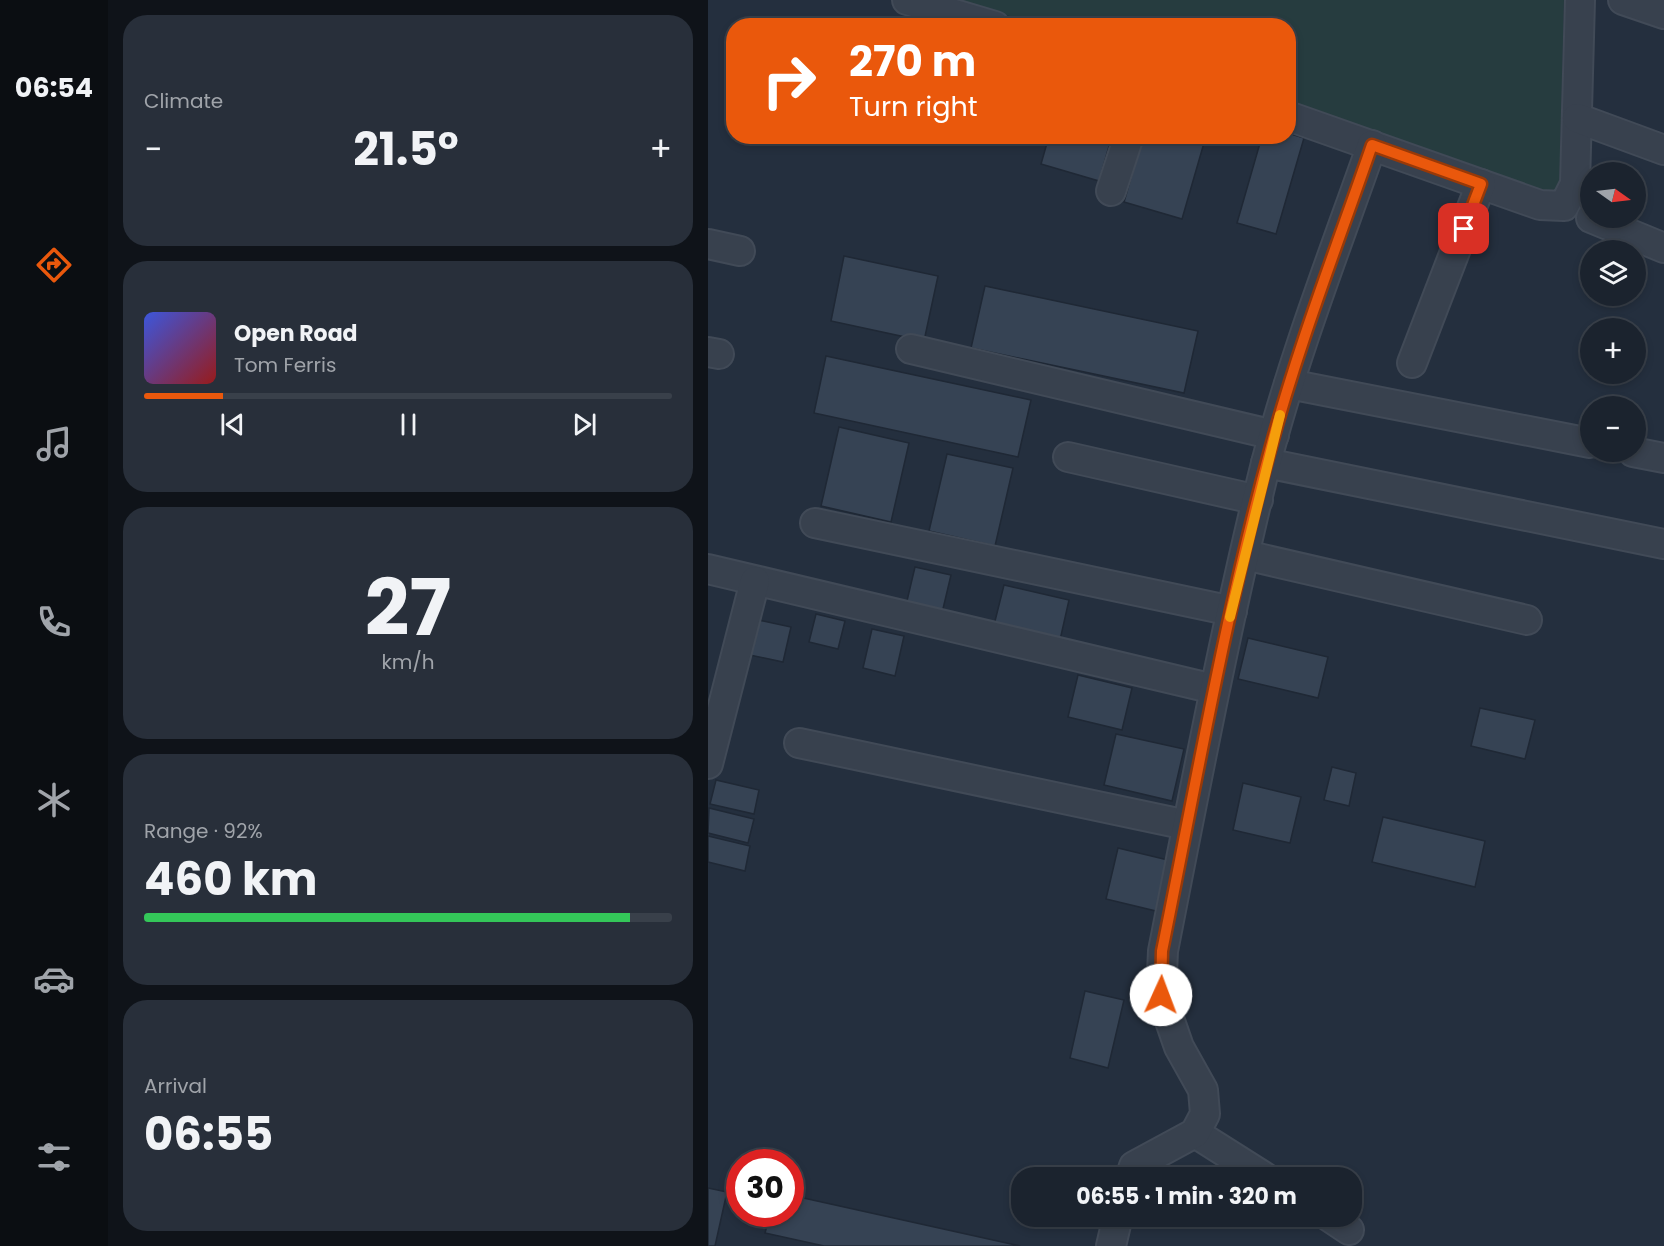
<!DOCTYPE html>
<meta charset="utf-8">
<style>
:root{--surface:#1b232e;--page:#282f3a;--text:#f1f3f6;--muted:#a0a4aa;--line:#39404a;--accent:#ea580c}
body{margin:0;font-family:Poppins,sans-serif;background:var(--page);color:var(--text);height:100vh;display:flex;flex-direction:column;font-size:22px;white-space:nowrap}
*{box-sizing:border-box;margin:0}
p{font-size:20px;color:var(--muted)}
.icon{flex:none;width:33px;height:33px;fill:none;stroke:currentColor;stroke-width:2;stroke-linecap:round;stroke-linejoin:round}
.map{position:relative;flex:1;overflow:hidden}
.details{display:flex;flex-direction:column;gap:15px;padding:15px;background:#0f1319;width:600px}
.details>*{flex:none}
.top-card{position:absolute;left:18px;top:18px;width:570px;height:126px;border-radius:24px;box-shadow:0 3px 9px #0003,0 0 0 2px var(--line);background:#ea580c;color:#fff;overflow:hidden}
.needle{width:39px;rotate:104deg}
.buttons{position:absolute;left:872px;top:162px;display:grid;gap:12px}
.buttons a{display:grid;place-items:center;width:66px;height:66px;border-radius:50%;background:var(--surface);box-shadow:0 3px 9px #0003,0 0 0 2px var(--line);font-size:30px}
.speed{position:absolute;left:18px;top:1149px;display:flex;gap:12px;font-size:30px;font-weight:700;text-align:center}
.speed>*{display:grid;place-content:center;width:78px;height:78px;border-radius:50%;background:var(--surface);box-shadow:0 3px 9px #0003,0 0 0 2px var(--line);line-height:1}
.speed .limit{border:9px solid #d22;background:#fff;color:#111}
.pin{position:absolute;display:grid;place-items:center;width:51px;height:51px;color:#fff;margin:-26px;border-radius:12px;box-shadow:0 3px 9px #0006}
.me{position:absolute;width:66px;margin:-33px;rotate:2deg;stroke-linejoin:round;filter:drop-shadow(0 0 4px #0008)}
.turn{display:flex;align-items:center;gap:21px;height:126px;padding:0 24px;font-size:27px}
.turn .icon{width:78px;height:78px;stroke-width:2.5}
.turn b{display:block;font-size:42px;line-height:51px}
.big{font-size:45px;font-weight:700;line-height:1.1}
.details .widget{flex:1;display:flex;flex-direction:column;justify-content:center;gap:9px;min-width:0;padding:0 21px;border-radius:24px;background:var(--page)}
.details .dial{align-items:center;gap:0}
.dial b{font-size:78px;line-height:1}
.song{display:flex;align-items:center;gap:18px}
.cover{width:72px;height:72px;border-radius:9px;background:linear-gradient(135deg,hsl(230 70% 55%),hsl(0 70% 35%))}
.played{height:6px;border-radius:3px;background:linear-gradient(90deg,var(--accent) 15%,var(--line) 15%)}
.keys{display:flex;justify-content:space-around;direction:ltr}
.heat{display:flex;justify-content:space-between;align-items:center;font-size:33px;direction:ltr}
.charge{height:9px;border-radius:4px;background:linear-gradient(90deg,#34c759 92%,var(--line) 0)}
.trip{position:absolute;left:303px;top:1167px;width:351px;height:60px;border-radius:24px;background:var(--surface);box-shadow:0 3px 9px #0003,0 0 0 2px var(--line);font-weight:700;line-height:60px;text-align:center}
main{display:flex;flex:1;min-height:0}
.tab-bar{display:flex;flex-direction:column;width:108px;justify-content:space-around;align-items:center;background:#0b0e12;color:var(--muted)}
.tab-bar .icon{width:42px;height:42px}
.tab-bar .on{color:var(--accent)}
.tab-bar b{font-size:27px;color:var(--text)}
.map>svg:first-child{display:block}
.green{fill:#263c3f}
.building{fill:#364354;stroke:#1f2835;stroke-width:1.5}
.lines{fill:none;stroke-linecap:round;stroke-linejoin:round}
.minor-casing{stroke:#414a57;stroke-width:32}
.minor{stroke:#38414e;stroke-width:28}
.route-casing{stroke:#983908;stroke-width:15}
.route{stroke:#ea580c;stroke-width:10}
.slow{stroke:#f59e0b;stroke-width:10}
</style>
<main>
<nav class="tab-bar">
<b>06:54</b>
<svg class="icon on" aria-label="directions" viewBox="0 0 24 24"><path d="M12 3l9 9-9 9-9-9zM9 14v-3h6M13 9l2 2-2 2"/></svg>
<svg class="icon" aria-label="music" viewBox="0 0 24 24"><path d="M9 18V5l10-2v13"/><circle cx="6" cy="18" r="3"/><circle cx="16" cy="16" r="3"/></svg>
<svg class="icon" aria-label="phone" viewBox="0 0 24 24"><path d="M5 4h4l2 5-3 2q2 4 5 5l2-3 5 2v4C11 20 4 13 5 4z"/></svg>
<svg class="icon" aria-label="climate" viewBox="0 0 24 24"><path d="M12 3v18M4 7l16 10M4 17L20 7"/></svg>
<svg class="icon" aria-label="car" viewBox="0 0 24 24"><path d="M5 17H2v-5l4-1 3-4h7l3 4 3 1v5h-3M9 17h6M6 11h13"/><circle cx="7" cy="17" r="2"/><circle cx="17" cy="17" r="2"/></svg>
<svg class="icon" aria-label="filters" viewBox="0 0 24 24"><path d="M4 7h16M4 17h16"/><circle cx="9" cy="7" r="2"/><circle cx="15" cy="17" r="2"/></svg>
</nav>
<section class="details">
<div class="widget"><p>Climate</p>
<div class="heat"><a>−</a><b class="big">21.5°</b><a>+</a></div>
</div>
<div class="widget">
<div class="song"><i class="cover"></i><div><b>Open Road</b><p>Tom Ferris</p></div></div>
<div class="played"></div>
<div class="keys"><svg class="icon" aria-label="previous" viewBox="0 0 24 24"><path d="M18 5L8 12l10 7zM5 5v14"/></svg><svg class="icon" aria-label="pause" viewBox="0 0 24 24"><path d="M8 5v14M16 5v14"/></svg><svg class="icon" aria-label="next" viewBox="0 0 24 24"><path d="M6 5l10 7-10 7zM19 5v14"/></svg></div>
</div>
<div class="widget dial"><b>27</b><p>km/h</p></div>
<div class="widget"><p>Range · 92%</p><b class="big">460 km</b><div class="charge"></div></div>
<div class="widget"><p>Arrival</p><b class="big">06:55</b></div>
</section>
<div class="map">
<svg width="956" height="1246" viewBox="0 0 956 1246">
<rect width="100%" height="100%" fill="#242f3e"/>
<polygon class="green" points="252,0 856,0 851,199 581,109 580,26 329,25"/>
<g class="building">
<polygon points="580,133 596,138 568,234 529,223 554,136 580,136"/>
<polygon points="341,136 404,136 391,181 333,164"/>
<polygon points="435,136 498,136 474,219 416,202"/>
<polygon points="136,256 230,276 216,341 123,321"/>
<polygon points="277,286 490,331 476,393 263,348"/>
<polygon points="118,356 323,400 310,457 106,413"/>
<polygon points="131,427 201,443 183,522 113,506"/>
<polygon points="239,454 305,468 287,546 221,531"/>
<polygon points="207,567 243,575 234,613 198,605"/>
<polygon points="296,585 361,600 350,649 284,633"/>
<polygon points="108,614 137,621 130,649 101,642"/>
<polygon points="46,619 83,627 75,662 37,654"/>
<polygon points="164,629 196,636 187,676 155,668"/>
<polygon points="540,638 620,657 610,698 530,679"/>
<polygon points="370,675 424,688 414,730 360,717"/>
<polygon points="772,708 827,720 817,759 763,746"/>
<polygon points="408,734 476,749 464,801 396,785"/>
<polygon points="624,767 648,773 641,806 616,800"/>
<polygon points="8,780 51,790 46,814 2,804"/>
<polygon points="535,783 593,797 582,843 525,830"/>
<polygon points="1,808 46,819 40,843 0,833"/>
<polygon points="675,817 777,841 767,887 664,862"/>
<polygon points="0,836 42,846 37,871 0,862"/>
<polygon points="410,848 460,860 448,911 398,899"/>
<polygon points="377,991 416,1000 400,1068 362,1058"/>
<polygon points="0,1188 19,1192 7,1246 0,1246"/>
<polygon points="82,1195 312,1246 116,1246 57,1233 62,1214 82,1214"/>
</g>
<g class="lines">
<defs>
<g id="minor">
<polyline points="199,0 287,26"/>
<polyline points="915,0 956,14"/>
<polyline points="580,116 832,205 856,206 867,184 872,0"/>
<polyline points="869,118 956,150"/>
<polyline points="403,191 421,136"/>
<polyline points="883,218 956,248"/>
<polyline points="0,244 32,251"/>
<polyline points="203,349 566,435"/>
<polyline points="0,352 11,354"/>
<polyline points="704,363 773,184"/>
<polyline points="581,384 882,443"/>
<polyline points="925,452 956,458"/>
<polyline points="360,457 550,500"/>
<polyline points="558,463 956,544"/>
<polyline points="107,523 524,611"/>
<polyline points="537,555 819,620"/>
<polyline points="0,569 506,689"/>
<polyline points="91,743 479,825"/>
<polyline points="0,764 47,581"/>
<polyline points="487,1133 558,1178"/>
<path d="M422 1178 426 1166 487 1133 497 1114 495 1090 471 1047 453 995 455 951C487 788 518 624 558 463 586 355 627 250 664 145"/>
<polyline points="620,1216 641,1230"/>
<polyline points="403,1246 410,1216"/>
</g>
</defs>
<use href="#minor" class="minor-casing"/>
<use href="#minor" class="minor"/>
</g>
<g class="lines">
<defs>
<path id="route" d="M453 995 454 951C488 784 517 615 562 450 590 346 629 246 664 145L773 184 756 229"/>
</defs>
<use href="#route" class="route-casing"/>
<use href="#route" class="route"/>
<polyline class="slow" points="522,617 572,415"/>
</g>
</svg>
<div class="buttons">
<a><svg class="needle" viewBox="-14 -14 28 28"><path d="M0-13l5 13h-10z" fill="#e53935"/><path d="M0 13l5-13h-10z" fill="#a0a4aa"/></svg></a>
<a><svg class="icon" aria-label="layers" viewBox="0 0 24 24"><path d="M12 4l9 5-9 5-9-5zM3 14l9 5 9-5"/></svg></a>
<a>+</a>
<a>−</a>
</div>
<div class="speed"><div class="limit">30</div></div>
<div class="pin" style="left:756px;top:229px;background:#d93025"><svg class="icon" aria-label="arrive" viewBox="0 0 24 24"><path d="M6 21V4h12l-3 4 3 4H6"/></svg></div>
<svg class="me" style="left:453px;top:995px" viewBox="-20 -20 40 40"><circle r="19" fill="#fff"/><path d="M0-13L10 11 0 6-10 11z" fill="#ea580c"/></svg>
<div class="trip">06:55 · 1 min · 320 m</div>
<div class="top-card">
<div class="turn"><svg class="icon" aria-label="right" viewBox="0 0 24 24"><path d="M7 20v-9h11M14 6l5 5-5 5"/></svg><div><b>270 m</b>Turn right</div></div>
</div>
</div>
</main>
